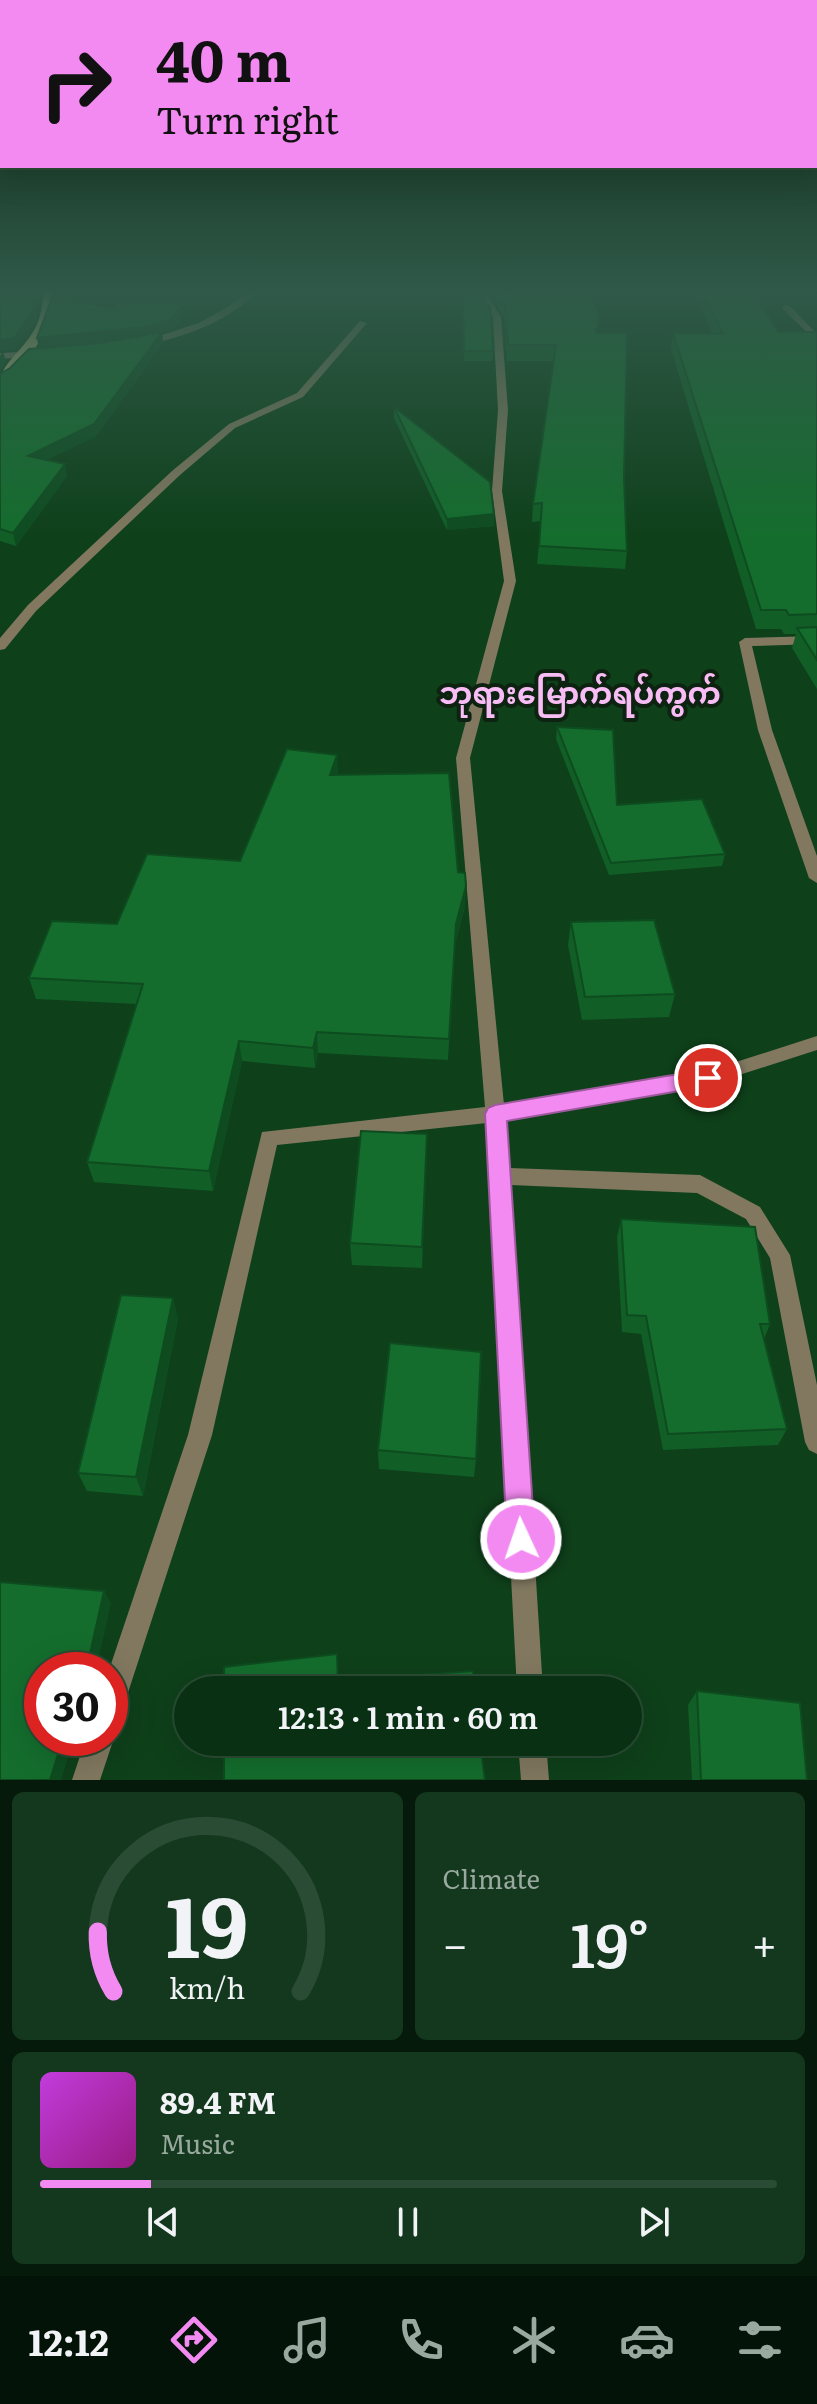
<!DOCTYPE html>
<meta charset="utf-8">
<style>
:root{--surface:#0a3014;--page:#13381d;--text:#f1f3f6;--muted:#99a9a0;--line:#2a4b34;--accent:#f38af1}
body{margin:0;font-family:Literata,"Noto Sans Myanmar",serif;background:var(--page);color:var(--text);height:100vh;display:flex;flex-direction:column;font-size:30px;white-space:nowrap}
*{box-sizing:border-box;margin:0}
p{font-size:26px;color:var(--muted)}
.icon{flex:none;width:44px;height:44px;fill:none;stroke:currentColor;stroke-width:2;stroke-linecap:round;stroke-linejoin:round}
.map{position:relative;height:1780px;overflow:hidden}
.details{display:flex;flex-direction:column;gap:12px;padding:12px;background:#061a0b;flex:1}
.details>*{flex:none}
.guide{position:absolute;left:0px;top:0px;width:818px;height:168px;box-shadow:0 8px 32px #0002,0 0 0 2px var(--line);background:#f38af1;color:#111;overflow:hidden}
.speed{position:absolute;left:24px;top:1652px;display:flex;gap:16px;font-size:40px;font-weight:700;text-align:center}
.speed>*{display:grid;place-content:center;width:104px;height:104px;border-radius:50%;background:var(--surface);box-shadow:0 8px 32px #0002,0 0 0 2px var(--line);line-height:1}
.speed .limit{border:12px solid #d22;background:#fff;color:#111}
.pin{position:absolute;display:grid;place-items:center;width:68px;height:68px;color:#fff;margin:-34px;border:4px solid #fff;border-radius:50%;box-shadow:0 2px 8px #0007}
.me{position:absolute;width:88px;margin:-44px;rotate:357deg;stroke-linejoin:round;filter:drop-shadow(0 0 6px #0008)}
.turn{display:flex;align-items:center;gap:28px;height:168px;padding:0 24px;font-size:36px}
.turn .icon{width:104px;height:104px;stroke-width:2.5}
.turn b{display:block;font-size:56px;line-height:68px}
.big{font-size:60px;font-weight:600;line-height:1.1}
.details .widget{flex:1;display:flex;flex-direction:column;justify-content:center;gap:12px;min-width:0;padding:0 28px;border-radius:12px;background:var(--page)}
.details .dial{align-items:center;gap:0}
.dial svg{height:208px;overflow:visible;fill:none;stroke:var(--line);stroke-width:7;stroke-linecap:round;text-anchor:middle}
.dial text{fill:var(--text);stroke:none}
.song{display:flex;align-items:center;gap:24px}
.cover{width:96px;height:96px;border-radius:12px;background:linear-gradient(135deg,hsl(290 70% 55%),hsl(310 70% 35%))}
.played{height:8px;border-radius:4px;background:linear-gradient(90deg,var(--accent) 15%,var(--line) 15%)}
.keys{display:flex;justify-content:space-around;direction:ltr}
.heat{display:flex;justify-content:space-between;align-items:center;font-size:44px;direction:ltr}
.details .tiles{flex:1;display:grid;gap:12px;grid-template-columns:1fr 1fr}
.widget:last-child{grid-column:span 2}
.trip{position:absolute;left:174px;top:1676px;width:468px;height:80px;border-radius:40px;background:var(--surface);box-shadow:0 8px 32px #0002,0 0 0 2px var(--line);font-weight:600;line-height:80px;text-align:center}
.dock{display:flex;height:128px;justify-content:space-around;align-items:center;background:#041308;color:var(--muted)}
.dock .icon{width:56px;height:56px}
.dock .active{color:var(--accent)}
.dock b{font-size:36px;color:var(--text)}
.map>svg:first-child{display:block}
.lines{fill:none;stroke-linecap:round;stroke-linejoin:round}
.street{fill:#827860;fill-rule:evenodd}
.primary{fill:#ceb987;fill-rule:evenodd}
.wall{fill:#115e27}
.shaded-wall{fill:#0e4c20}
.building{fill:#146d2d;stroke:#0e4c20;stroke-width:2}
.route{fill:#f38af1;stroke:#9e5a9d;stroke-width:2}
.labels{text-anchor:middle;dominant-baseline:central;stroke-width:8;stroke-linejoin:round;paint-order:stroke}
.quarter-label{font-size:30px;font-weight:bold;fill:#f9bdf6;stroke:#0e2211}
</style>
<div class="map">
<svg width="817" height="1780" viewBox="0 0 817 1780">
<rect width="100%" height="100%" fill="#0e401a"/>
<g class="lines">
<g class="street">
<path d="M251 290H260C227 322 185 337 141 346L137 343 199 323 226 308Z"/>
<polygon points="472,290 484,290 501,317 508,410 502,491 516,581 470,758 504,1105 708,1071 817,1036 817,1050 708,1085 505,1120 510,1168 700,1175 760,1207 790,1255 817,1385 817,1454 809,1450 805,1442 770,1258 746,1219 697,1193 511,1185 543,1690 517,1690 487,1123 277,1145 212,1435 123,1708 120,1718 110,1721 109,1670 188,1435 262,1132 485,1107 456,758 504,581 492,491 498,410 493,317 478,294"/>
<polygon points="783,305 789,305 817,334 817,342 783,309"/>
<polygon points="360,321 367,323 303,397 235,428 180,475 36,611 5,649 0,650 0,638 28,605 172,471 229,424 297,393"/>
<polygon points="41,351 41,355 38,356 0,359 0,353"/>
<polygon points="817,636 817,644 752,646 772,730 817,856 817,883 809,878 758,730 739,642 745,638"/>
<polygon points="110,1729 114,1738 100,1780 72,1780 86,1738 110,1738"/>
<polygon points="518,1742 546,1742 549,1780 521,1780"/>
</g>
<path class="primary" d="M42 290H52C56 322 28 370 0 384 0 355 47 343 42 290Z"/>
</g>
<g class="wall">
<polygon points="463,290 493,351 492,361 464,361"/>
<polygon points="496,290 505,290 597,333 624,479 627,551 625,569 537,564 541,521 532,522 533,504 554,361 507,361 504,317 495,302"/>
<polygon points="692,290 752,290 778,332 817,332 817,689 792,648 796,634 784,634 781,629 756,629 671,349 673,333 713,334"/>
<polygon points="112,309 184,313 173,330 162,332 163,343 96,436 47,460 67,476 16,546 0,541 0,374 101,343 120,339 39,348 37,338"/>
<polygon points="394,407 494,514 494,526 447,530 394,418"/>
<polygon points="557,727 617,805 725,854 722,866 609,875 556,739"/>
<polygon points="338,774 458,872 465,906 455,945 448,1060 318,1053 315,1068 242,1061 213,1191 94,1182 87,1162 137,1004 36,999 29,978 117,924 240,861"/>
<polygon points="571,922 675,994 669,1017 582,1020 568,945"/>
<polygon points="427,1134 422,1268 352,1265 350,1243"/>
<polygon points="621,1219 770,1324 764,1339 787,1429 778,1445 663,1450 641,1334 622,1332 617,1237"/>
<polygon points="178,1318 143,1496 87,1491 78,1473"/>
<polygon points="378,1450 476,1459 474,1477 379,1469"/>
<polygon points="697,1691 807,1780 692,1780 688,1705"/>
</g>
<g class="shaded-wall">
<polygon points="37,290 39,300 35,322 16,349 0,351 0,340"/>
<polygon points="183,304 184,313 173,330 162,332 163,343 96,436 31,468 28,456 145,337 39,348 37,338"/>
<polygon points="3,351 6,362 0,372 0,356"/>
<polygon points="65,464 67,476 16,546 13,533"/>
<polygon points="494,514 494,526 447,530 447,519"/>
<polygon points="337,755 338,775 330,775"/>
<polygon points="466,886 465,906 455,945 448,1060 456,924"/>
<polygon points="317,1032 318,1053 315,1068 313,1048"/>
<polygon points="239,1041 242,1061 213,1191 209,1171"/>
<polygon points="173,1298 178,1318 143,1496 136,1477"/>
<polygon points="104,1591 111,1603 96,1670 93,1670 88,1663"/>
<polygon points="63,1738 74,1738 61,1780 50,1780"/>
</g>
<g class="building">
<polygon points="0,290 37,290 33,311 14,338 0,340"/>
<polygon points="463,290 478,290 490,308 493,351 464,351"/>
<polygon points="498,290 590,290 599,316 596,333 627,333 624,479 627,551 539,546 542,503 533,504 556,345 508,345 505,302"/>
<polygon points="702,290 752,290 778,332 817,332 817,614 789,615 786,610 761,610 673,333 723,334"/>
<polygon points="53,295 112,309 119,301 183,304 171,320 144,327 37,338"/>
<polygon points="162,332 94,424 28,456 65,464 13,533 0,529 0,374 10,368 29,349 101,343"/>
<polygon points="394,407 490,482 494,514 447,519"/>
<polygon points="817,627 817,660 797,628"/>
<polygon points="557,727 613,730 617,805 702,799 725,854 611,863"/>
<polygon points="287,749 337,755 330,775 449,773 458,872 465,873 466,886 456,924 449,1039 317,1032 313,1048 239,1041 209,1171 87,1162 143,984 29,978 52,921 117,924 147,854 240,861"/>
<polygon points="654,920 675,994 585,997 571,922"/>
<polygon points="361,1131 427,1134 422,1247 350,1243"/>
<polygon points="621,1219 755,1227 770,1324 760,1324 787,1429 668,1434 646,1316 627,1315"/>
<polygon points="121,1295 173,1298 136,1477 78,1473"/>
<polygon points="390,1343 481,1352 476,1459 378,1450"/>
<polygon points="0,1582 104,1591 88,1663 85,1663 83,1670 42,1670 42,1738 63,1738 50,1780 0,1780"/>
<polygon points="337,1654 338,1681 473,1671 475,1690 224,1690 224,1667"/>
<polygon points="697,1691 800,1703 807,1780 701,1780"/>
<polygon points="224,1742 480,1742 485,1780 224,1780"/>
</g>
<linearGradient id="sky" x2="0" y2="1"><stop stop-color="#08230e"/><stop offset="0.54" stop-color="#305949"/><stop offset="1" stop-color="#305949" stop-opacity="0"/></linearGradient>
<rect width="817" height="539" fill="url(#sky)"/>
<polygon class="route" points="708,1069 715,1072 718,1078 715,1084 708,1086 507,1121 535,1539 531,1549 521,1553 511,1549 507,1539 485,1114 488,1108 495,1105"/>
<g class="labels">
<g class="quarter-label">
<text x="580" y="691">ဘုရားမြောက်ရပ်ကွက်</text>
</g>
</g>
</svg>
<div class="speed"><div class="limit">30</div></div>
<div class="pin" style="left:708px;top:1078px;background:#d93025"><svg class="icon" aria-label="arrive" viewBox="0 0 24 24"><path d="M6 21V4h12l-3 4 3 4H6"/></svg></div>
<svg class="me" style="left:521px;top:1539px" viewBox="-20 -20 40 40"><circle r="17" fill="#f38af1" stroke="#fff" stroke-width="3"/><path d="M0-11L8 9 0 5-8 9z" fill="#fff"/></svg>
<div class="trip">12:13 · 1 min · 60 m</div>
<div class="guide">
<div class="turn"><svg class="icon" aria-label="right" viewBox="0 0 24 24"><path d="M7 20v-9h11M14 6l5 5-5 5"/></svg><div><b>40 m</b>Turn right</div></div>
</div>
</div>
<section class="details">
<div class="tiles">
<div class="widget dial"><svg viewBox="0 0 100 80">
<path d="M14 69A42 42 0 1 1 86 69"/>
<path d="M14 69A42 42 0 0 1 8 46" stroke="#f38af1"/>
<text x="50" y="56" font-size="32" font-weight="700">19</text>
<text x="50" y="72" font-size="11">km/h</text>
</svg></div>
<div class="widget"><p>Climate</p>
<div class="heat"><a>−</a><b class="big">19°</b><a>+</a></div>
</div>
<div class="widget">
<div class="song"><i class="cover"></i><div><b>89.4 FM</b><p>Music</p></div></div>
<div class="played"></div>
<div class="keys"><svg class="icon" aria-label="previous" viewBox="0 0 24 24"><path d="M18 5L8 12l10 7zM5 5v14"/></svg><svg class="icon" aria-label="pause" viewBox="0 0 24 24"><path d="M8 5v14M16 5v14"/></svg><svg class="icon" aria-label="next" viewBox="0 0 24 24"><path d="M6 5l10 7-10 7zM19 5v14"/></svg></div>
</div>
</div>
</section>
<nav class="dock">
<b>12:12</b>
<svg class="icon active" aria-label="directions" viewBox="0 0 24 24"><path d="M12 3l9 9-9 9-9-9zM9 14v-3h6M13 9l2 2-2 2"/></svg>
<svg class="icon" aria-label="music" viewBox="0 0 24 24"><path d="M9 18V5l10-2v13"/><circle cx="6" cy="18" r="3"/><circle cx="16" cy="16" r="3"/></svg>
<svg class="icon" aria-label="phone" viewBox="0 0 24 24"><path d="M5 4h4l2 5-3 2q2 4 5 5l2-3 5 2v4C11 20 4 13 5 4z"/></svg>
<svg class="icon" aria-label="climate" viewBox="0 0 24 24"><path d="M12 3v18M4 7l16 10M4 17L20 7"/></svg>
<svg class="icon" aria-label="car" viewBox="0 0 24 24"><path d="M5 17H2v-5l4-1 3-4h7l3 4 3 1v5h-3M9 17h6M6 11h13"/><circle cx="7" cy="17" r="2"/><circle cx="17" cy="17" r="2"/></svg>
<svg class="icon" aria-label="filters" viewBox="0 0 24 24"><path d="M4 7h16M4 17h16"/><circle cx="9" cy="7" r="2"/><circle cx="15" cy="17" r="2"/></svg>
</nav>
